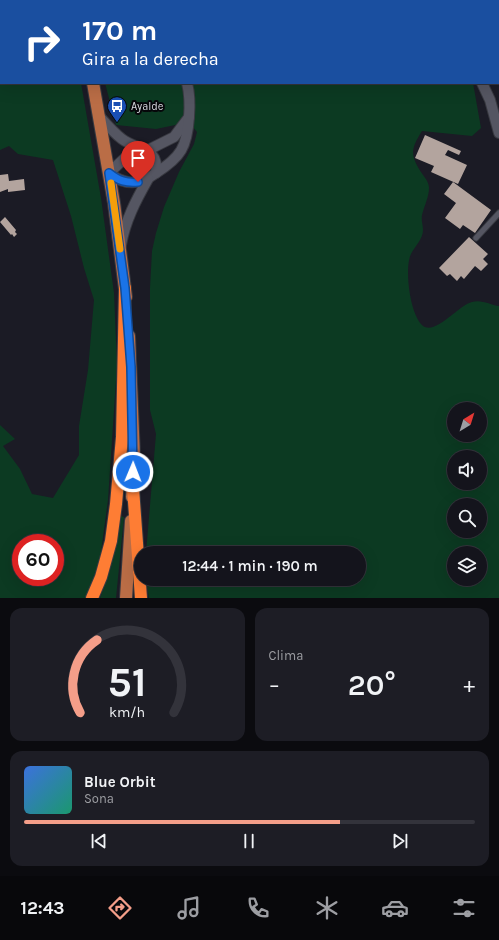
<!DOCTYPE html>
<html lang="es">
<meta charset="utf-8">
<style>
:root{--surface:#14141c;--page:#1d1d25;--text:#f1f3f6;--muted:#9d9ea3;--line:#33333b;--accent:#f49e89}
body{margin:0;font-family:Karla,sans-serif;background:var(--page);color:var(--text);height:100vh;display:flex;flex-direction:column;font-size:15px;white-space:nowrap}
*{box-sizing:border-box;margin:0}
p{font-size:13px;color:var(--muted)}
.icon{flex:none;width:22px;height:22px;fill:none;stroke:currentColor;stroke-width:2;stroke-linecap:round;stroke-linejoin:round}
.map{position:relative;height:598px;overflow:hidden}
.drawer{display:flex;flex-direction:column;gap:10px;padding:10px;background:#0b0b0f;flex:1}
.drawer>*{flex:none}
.hud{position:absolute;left:0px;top:0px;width:499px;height:84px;box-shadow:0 4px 16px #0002,0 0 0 1px var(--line);background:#1a4fa0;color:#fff;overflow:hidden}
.needle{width:26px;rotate:38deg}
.fabs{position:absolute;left:447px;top:402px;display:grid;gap:8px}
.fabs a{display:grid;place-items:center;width:40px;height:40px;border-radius:50%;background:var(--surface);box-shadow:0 4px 16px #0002,0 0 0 1px var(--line);font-size:20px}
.speed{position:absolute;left:12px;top:534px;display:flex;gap:8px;font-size:20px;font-weight:700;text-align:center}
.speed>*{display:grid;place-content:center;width:52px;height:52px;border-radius:50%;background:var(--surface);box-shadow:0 4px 16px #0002,0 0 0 1px var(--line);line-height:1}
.speed .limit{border:6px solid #d22;background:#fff;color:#111}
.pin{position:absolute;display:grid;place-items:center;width:34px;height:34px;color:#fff;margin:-41px -17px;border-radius:50% 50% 50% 0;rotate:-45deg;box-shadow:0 0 4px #0007}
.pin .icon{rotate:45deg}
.me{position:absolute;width:44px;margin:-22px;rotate:1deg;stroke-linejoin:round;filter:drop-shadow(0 0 3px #0008)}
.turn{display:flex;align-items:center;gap:14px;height:84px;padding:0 16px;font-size:18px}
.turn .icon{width:52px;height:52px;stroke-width:2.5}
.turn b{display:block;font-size:28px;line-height:34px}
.big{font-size:30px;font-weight:600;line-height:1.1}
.drawer .card{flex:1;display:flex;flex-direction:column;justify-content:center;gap:6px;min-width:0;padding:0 14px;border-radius:12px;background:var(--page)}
.drawer .dial{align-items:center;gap:0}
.dial svg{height:104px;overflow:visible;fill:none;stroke:var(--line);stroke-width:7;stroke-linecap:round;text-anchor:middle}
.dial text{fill:var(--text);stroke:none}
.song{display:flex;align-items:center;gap:12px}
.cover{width:48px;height:48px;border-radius:6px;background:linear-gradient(135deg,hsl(220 70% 55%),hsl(160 70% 35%))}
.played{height:4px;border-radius:2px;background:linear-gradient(90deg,var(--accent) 70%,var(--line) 70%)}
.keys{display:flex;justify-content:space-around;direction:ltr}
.heat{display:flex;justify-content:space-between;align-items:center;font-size:22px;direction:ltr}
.drawer .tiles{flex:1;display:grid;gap:10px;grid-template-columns:1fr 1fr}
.card:last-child{grid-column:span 2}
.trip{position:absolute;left:134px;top:546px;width:232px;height:40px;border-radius:20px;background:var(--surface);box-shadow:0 4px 16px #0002,0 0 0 1px var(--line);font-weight:600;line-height:40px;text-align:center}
.dock{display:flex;height:64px;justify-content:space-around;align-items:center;background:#08080b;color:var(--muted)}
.dock .icon{width:28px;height:28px}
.dock .current{color:var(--accent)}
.dock b{font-size:18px;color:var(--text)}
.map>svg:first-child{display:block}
.green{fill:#0c3a22;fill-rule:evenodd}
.building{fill:#b3a49e}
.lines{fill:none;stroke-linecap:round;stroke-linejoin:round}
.lane-casing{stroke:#383940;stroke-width:7}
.street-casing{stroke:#383940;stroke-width:12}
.primary-casing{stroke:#383940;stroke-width:14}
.highway-casing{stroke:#383940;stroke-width:14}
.lane{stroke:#555662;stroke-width:5}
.street{stroke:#555662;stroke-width:10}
.primary{stroke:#ba6d46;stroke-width:12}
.highway{stroke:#fe7d34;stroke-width:12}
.route-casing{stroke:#114b97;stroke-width:10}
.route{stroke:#1a73e8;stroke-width:7}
.slow{stroke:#f59e0b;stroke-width:7}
.labels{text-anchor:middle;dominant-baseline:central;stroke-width:4;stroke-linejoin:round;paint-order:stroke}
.poi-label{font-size:11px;fill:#d8d9e0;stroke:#06070a;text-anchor:start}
</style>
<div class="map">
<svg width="499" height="598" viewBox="0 0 499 598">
<rect width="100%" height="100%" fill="#1b1b25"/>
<g class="green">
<path d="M0 0H61L62 1H1V83H81L101 198 114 293 117 365 108 500 99 567 88 594 85 598H0V425L15 439 3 446 20 469 32 494 53 498 79 455V426L88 370 94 300 84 268 71 216 53 160 18 154 9 146 0 150ZM21 543H55V577H21Z"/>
<polygon points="89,0 441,0 442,1 89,1"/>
<path d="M105 83H473L481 128 472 136 422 131C410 150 410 156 423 175 426 179 429 183 429 188 429 197 424 206 422 215 421 220 423 225 423 230 423 239 415 246 411 254 404 268 410 316 423 326 436 335 459 305 472 302 481 299 491 305 499 306V598H149L146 579H359V553H146L156 434 150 410V288L152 251 156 233 164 207 179 172 194 144 197 132 192 126 180 124 156 129 116 125ZM454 409H480V435H454ZM454 457H480V483H454ZM454 505H480V531H454ZM454 553H480V579H454Z"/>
<polygon points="121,516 124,517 116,598 100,598 110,570"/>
</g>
<g class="building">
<polygon points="425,135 461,151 459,155 448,150 445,155 467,165 458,184 431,172 434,166 415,158"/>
<polygon points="8,174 9,181 24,179 25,190 8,192 8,189 0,192 0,175"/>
<polygon points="453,182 491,210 475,233 463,225 460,229 445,218 456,203 444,194"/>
<polygon points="5,217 16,230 15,232 17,234 14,237 12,234 11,235 0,222"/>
<polygon points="469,237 488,254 483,259 488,264 481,271 475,266 464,279 461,276 457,281 450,274 447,276 439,268"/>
</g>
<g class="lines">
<defs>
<g id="lane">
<polyline points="449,0 450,1"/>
<polyline points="498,46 499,47"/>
<polyline points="476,238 499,213"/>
</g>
<g id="street">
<polyline points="160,0 160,1"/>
<polyline points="429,0 430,1"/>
<polyline points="482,83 490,100 499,133"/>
<path d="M100 117C107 125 114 133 122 139 138 151 159 146 156 173 140 185 125 186 109 173L126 157 141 149"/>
<polyline points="148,150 174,137 189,117"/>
<path d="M156 173C181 157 187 147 189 117 190 105 190 95 187 83"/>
<path d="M121 245C125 221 136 200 148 179"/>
</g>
<g id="primary">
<polyline points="74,0 74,1"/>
<polyline points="93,83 114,203 126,297"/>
<polyline points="129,336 134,456 132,497"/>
<polyline points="126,598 131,521"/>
</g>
<g id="highway">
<polyline points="133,488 141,598"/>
<polyline points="92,598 101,577 111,541 116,504 122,437 125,288"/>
</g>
</defs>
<use href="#lane" class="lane-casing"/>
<use href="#street" class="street-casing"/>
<use href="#primary" class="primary-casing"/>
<use href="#highway" class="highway-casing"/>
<use href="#lane" class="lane"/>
<use href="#street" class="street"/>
<use href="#primary" class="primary"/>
<use href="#highway" class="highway"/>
</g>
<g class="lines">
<defs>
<path id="route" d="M133 472 131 367 125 288 109 173C119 181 126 183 138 182"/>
</defs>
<use href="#route" class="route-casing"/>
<use href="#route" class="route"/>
<polyline class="slow" points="111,183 120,249"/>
</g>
<defs>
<symbol id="bus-pin" viewBox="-11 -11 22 30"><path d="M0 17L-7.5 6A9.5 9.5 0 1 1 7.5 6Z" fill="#1a4fb4" stroke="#06070a"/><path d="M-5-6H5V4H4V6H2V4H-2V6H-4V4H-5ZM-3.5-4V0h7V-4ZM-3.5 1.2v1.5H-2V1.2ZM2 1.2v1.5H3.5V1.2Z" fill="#fff"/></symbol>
</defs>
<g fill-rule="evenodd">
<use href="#bus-pin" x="106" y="95" width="22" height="30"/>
</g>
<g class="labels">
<g class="poi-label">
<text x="131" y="106">Ayalde</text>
</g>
</g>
</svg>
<div class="fabs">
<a><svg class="needle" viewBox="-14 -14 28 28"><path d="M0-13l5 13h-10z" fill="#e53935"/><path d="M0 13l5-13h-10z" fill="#9d9ea3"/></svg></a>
<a><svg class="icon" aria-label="sound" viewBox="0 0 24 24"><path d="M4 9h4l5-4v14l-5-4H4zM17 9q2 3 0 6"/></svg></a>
<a><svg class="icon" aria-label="search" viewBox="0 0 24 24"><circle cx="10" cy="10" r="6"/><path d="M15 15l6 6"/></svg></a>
<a><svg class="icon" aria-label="layers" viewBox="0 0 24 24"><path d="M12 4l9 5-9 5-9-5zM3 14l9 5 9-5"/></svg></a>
</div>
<div class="speed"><div class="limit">60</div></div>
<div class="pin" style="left:138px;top:182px;background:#d93025"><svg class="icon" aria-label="arrive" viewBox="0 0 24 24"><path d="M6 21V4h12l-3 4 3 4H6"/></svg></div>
<svg class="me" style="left:133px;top:472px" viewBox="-20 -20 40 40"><circle r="17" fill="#1a73e8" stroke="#fff" stroke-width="3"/><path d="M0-11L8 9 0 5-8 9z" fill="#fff"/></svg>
<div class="trip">12:44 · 1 min · 190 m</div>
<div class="hud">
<div class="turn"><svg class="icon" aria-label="right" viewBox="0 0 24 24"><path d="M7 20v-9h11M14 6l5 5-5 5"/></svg><div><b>170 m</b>Gira a la derecha</div></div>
</div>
</div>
<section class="drawer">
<div class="tiles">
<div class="card dial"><svg viewBox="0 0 100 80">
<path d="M14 69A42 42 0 1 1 86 69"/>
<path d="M14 69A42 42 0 0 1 27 13" stroke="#f49e89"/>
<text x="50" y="56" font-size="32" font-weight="700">51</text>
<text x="50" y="72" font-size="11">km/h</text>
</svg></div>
<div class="card"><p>Clima</p>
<div class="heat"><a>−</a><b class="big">20°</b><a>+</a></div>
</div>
<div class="card">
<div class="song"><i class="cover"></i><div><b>Blue Orbit</b><p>Sona</p></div></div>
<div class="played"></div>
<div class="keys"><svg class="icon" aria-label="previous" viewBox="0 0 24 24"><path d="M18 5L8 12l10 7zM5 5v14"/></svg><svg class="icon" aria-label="pause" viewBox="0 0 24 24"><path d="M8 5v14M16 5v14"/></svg><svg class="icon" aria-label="next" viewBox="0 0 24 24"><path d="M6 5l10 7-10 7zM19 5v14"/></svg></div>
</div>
</div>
</section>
<nav class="dock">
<b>12:43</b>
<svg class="icon current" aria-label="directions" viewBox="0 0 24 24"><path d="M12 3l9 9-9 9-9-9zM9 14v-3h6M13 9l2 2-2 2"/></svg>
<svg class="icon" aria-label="music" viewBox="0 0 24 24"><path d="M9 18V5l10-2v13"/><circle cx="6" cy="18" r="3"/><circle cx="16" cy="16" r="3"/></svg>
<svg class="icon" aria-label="phone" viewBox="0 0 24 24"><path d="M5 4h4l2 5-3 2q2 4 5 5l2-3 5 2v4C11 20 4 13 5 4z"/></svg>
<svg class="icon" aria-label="climate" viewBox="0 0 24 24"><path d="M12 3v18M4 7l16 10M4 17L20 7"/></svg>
<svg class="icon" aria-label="car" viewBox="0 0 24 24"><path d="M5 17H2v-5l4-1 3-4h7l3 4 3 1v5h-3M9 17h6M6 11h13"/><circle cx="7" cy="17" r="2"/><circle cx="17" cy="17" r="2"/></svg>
<svg class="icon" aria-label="filters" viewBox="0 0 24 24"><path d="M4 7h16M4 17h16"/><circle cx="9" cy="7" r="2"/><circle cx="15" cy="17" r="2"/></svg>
</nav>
